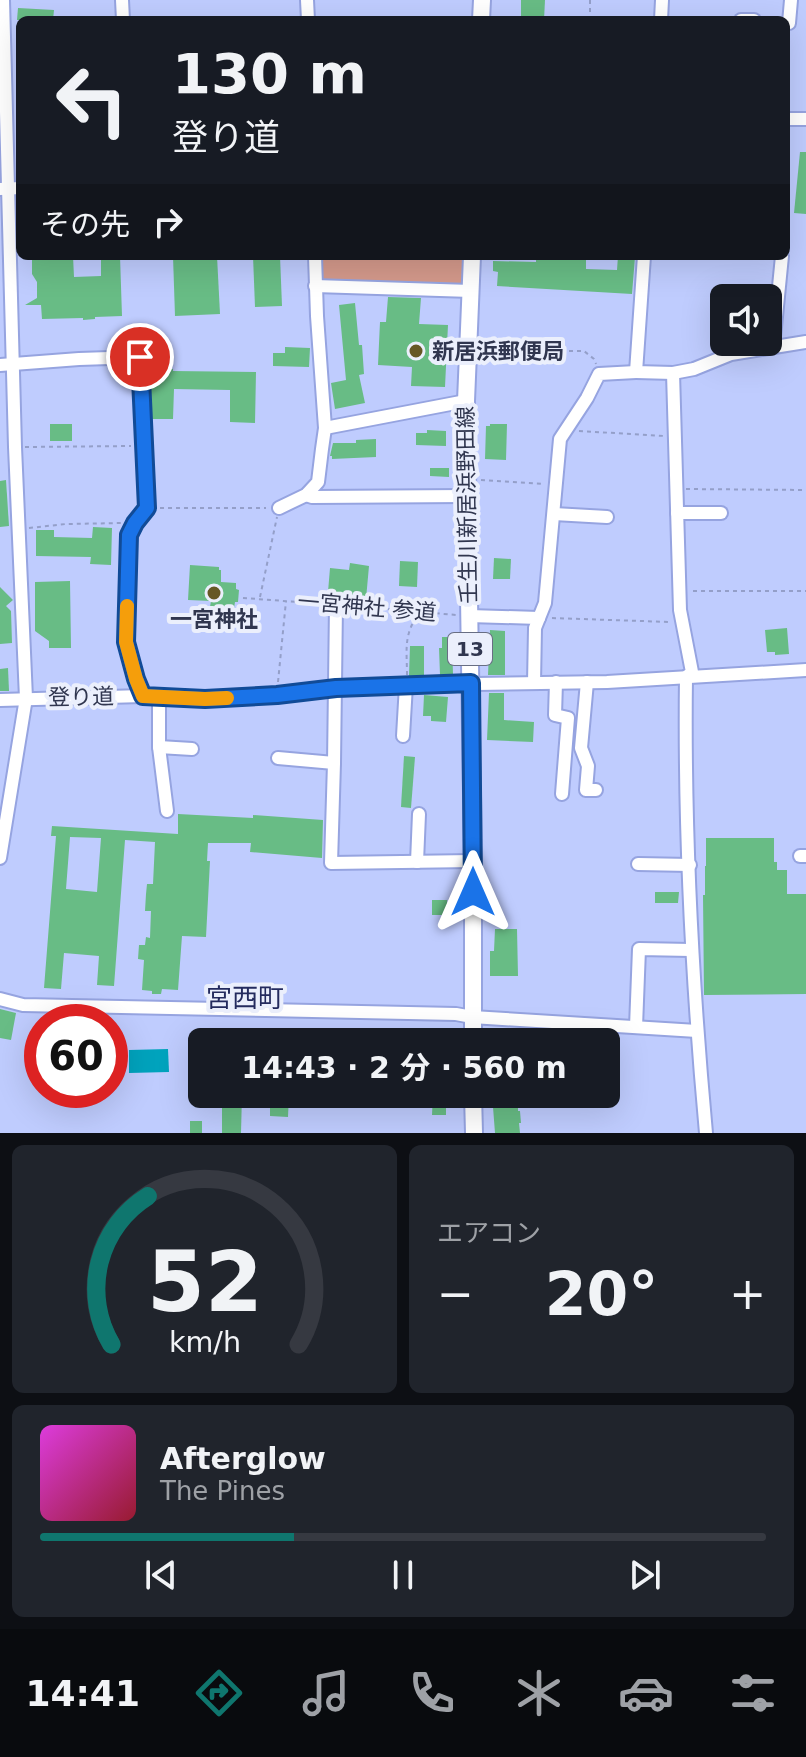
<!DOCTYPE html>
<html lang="ja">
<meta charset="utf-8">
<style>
:root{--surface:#171b24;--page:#20242c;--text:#f1f3f6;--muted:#9ea1a6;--line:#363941;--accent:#0f766e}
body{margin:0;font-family:"DejaVu Sans","Noto Sans JP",sans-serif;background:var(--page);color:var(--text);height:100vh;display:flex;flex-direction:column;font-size:30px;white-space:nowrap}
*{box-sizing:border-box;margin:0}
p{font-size:26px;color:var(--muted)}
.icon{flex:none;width:44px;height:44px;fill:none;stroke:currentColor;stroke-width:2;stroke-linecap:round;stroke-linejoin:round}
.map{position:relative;height:1133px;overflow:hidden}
.drawer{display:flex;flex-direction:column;gap:12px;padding:12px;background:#0d0f14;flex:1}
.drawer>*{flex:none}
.guide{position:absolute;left:16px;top:16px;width:774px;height:244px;border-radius:12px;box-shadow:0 8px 32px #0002;background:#171b24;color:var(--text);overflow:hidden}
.buttons{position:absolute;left:710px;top:284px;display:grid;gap:16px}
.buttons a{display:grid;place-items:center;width:72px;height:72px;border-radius:12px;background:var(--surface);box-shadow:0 8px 32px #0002;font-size:40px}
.speed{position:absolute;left:24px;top:1004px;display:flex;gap:16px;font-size:40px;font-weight:700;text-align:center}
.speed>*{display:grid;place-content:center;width:104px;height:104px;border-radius:50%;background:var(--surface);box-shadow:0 8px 32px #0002;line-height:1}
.speed .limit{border:12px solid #d22;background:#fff;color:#111}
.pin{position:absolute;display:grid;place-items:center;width:68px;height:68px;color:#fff;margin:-34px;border:4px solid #fff;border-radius:50%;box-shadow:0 2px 8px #0007}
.me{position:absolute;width:88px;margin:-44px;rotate:0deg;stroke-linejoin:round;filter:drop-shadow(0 0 6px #0008)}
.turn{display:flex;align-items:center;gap:28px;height:168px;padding:0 24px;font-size:36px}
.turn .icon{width:104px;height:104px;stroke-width:2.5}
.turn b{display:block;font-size:56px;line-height:68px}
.then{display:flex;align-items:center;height:76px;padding:0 24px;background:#0003;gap:16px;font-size:30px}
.big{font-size:60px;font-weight:700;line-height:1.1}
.drawer .card{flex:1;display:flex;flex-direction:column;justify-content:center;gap:12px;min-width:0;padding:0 28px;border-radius:12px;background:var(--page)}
.drawer .dial{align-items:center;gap:0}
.dial svg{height:208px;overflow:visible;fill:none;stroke:var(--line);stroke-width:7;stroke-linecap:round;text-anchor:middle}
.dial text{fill:var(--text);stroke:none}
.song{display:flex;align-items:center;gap:24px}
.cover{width:96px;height:96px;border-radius:12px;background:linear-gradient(135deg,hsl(300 70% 55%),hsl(350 70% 35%))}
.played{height:8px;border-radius:4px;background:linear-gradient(90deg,var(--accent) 35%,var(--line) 35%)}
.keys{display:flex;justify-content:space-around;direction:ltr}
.heat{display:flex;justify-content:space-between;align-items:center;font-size:44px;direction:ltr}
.drawer .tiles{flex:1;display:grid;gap:12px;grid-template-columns:1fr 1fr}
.card:last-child{grid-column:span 2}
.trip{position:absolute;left:188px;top:1028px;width:432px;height:80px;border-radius:12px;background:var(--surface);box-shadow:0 8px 32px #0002;font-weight:700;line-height:80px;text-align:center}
.menu{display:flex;height:128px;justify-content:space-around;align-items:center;background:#090b0e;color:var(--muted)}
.menu .icon{width:56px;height:56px}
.menu .current{color:var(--accent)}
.menu b{font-size:36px;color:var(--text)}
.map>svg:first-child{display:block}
.green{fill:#d4998b}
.water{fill:#00a3bd}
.building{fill:#68bc85;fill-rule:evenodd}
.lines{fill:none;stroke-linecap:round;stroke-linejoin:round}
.minor-casing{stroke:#96a4e0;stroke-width:16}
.major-casing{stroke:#96a4e0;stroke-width:20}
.path{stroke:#949fc9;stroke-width:2;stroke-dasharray:4 4;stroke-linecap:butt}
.minor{stroke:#fff;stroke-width:12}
.major{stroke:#fff;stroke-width:16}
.route-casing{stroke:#114b97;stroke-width:20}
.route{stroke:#1a73e8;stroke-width:14}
.slow{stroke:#f59e0b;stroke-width:14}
.poi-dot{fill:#665825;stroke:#ebeffc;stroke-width:3}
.labels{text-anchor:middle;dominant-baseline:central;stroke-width:8;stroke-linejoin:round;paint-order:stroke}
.shield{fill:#ebeffc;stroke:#686e83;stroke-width:2}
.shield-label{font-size:20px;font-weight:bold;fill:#30364f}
.poi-label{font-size:22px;font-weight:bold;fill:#30364f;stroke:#ebeffc;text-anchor:start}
.street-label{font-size:22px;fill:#30364f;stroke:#ebeffc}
.quarter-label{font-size:26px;fill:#242b5e;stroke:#ebeffc}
</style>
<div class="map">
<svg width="806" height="1133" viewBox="0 0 806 1133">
<rect width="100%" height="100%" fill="#bfccfe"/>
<polygon class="green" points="319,256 464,256 463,281 459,287 320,282"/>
<g class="water">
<polygon points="396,1032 423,1033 423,1042 396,1042"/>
<polygon points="168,1049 169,1072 129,1073 129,1050"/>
</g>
<g class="building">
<polygon points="521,0 545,0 544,20 521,20"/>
<polygon points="18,8 54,10 53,20 17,20"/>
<polygon points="800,152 806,152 806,214 794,213"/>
<polygon points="32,256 73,256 74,277 101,276 101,256 120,256 122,316 95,317 95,319 83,320 83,318 42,319 41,305 25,305 37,298 37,282 32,274"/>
<polygon points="173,256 217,256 220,314 175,316"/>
<polygon points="253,256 280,256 282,306 255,307"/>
<polygon points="536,256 586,256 586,269 617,270 618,256 635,257 632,294 497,286 498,272 493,271 493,261 536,262"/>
<polygon points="388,297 421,298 419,324 448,325 445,387 411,386 412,367 378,365 380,322 386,322"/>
<polygon points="355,303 359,345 362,345 364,374 359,375 365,403 335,409 331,383 346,380 339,305"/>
<polygon points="285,347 310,348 309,367 273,366 273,353 285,353"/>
<polygon points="150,369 173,369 173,371 256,372 255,423 230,422 230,390 174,389 173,419 152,419"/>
<rect x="50" y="424" width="22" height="17"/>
<polygon points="490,424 507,424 506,460 485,459 486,426 490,426"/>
<polygon points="427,430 446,431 446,446 416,445 416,433 427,433"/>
<polygon points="376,439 376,457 332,459 332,456 330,456 333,443 356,443 356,440"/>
<polygon points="430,468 449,468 449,477 430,476"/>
<polygon points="6,480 9,526 0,527 0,481"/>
<polygon points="93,527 112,528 111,565 90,564 91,557 36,556 36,530 54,530 54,537 92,538"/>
<polygon points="494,558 511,559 510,579 493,579"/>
<polygon points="400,561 418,562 417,587 399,586"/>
<polygon points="350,563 369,566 366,599 328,592 330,568 349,570"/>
<polygon points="190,565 219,567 219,570 221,570 221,582 236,583 236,589 239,590 238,602 235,602 234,608 210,607 211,601 188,600"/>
<polygon points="70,581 71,648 49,648 49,641 35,631 35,582"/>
<polygon points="0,587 13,600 6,606 11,611 12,643 0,644"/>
<polygon points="787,628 789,654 775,655 775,652 767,652 765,630"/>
<polygon points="490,630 505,631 505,675 488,675"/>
<polygon points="442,637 452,637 453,675 440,675 439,648 442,648"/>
<polygon points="410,646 424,646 424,676 409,676"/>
<polygon points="8,668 9,691 0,691 0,669"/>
<polygon points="489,693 504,693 504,720 534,722 533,742 487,740"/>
<polygon points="424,695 448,697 446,722 431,721 431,716 423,716"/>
<polygon points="404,756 415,757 411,808 401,807"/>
<path d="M178 814 253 818V815L323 820 322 858 250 852 251 843H208L207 861H210L206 937 182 936 178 990 162 989 161 994H152V991L142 990 144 960 138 959 139 945H145L146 937 150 938 151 911H145L146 894 147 884H153L155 842 125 840 114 986 97 985 99 956 64 953 61 989 44 988 56 836H51L52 826 178 834ZM70 837 101 838 97 892 66 889Z"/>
<polygon points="706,838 774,838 774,862 777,862 777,870 787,870 787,894 806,894 806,994 704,995 703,895 705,895 705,866 706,866"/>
<polygon points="655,892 679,892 678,903 655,903"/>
<rect x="432" y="900" width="15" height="15"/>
<polygon points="495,929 517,929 518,976 490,976 490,951 494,951"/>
<polygon points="0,1009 16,1013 11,1040 0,1038"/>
<polygon points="264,1030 290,1030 289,1042 227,1042 227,1031 264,1031"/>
<polygon points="222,1094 242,1094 241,1133 222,1133"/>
<polygon points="270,1094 289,1094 288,1117 270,1116"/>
<polygon points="433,1094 446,1094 446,1115 432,1115"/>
<polygon points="492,1094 518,1094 518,1111 520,1111 521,1123 519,1123 520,1133 495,1133"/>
<rect x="190" y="1121" width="12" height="12"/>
</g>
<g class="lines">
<defs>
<g id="minor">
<polyline points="122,0 123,20"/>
<polyline points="307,0 308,20"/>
<polyline points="661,20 662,0"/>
<polyline points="741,20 754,20"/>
<polyline points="786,23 789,23 791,0"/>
<polyline points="786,119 806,119"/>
<polyline points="0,189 20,188"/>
<polyline points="644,256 636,372 673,373 694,369 731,354 806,342"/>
<polyline points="315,286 471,291"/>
<polyline points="773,347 782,256"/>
<polyline points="0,365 79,359 140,357 147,508 135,523 129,535 126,642 136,679 143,696"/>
<path d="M673 373 680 610 692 672 686 677C684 829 692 981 706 1133"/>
<polyline points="325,428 466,401"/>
<polyline points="306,495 312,497 466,496"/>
<polyline points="279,508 306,495 318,482 322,449 325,428 317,316 315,256"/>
<polyline points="677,513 721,513"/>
<polyline points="554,514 607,517"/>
<polyline points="469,616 539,618"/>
<polyline points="556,682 555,715 568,718 562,794"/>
<polyline points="587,682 581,748 588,766 586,790 596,790"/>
<polyline points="534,683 535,628 545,603 560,439 587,398 599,374 636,372"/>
<polyline points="159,697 159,747 167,811"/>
<polyline points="0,700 143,696 205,699 406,685 607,682 806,670"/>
<polyline points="403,736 406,685"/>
<polyline points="159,747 192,749"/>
<polyline points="278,758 334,763 331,863 473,861"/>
<polyline points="334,763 336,605"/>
<polyline points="800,856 806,856"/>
<polyline points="0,858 26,698 15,447 3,0"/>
<polyline points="417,862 419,814"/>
<polyline points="638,864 690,865"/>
<polyline points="0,999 23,1005 456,1014 472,1017 697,1031"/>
<polyline points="636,1027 639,949 691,950"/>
</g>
<g id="major">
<polyline points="481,20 482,0"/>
<polyline points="472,256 466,401 473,861 473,1042"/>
<polyline points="473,1094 474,1133"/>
</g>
</defs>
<use href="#minor" class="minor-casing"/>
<use href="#major" class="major-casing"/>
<g class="path">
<polyline points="590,20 590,0"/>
<polyline points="481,351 584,351 594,359 596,364"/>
<polyline points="579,431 665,436"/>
<polyline points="25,447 131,446"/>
<polyline points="481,480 543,484"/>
<polyline points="686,489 806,490"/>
<polyline points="160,508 266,508"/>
<polyline points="29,528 66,524 122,523"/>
<polyline points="693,591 806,591"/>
<polyline points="260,597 277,517"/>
<polyline points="243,598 326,604"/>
<polyline points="348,606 457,615"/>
<polyline points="552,618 670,622"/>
<path d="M407 675C407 650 403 635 419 613"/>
<polyline points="278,682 286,601"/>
</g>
<use href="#minor" class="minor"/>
<use href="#major" class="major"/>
</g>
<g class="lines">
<defs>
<polyline id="route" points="140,357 147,508 135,523 129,535 126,642 136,679 143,696 205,699 277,695 336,688 471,683 473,892"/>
</defs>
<use href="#route" class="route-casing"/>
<use href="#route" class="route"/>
<polyline class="slow" points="127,606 126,642 136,679 143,696 205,699 227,698"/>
</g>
<g class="poi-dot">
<circle cx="416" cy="351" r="8"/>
<circle cx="214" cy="593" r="8"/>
</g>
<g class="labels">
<rect class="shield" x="448" y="633" width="44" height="32" rx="6"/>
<g class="shield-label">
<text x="470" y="649">13</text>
</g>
<g class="poi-label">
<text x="432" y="351">新居浜郵便局</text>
<text x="214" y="619" text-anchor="middle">一宮神社</text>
</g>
<g class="street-label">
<text transform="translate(467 505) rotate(-91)">壬生川新居浜野田線</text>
<text transform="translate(367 607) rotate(5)">一宮神社 参道</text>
<text transform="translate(81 697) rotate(-1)">登り道</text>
</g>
<g class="quarter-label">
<text x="245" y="998">宮西町</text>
</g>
</g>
</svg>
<div class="buttons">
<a><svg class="icon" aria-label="sound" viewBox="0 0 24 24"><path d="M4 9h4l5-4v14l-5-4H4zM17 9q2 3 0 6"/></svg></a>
</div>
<div class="speed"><div class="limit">60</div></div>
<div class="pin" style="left:140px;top:357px;background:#d93025"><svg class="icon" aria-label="arrive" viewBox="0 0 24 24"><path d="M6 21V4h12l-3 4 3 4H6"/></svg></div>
<svg class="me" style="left:473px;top:892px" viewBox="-20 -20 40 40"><path d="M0-17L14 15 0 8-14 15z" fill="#1a73e8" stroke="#fff" stroke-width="4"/></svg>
<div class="trip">14:43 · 2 分 · 560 m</div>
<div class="guide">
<div class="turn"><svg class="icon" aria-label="left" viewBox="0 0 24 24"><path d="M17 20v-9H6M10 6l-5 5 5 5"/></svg><div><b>130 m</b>登り道</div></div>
<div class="then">その先<svg class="icon" aria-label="right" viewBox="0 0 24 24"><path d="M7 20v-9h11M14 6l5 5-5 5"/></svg></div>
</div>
</div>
<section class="drawer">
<div class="tiles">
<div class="card dial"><svg viewBox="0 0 100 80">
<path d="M14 69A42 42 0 1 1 86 69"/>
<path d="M14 69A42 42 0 0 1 28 12" stroke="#0f766e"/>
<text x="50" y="56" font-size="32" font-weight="700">52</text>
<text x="50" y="72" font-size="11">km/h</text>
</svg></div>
<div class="card"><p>エアコン</p>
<div class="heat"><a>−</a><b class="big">20°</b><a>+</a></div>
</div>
<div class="card">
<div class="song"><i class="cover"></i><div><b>Afterglow</b><p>The Pines</p></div></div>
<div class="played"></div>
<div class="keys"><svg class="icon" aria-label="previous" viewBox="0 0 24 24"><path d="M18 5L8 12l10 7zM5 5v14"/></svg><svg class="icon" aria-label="pause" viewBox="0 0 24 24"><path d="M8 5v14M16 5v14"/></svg><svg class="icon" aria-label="next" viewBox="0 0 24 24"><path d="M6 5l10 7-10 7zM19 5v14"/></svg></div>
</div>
</div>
</section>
<nav class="menu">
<b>14:41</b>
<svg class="icon current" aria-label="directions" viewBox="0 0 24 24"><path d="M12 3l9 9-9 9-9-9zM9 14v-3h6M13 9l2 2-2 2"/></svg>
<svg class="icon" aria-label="music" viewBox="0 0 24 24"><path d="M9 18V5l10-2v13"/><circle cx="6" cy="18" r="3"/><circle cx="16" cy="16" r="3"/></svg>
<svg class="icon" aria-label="phone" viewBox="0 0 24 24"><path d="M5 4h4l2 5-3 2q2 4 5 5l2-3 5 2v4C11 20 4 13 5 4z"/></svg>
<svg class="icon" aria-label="climate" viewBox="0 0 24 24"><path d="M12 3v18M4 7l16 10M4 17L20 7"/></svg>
<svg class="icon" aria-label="car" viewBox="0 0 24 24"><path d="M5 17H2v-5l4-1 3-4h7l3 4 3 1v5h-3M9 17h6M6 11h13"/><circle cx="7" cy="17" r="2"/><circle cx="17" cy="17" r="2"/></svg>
<svg class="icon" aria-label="filters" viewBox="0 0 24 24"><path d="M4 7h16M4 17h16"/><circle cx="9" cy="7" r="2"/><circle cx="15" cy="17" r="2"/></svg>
</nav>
